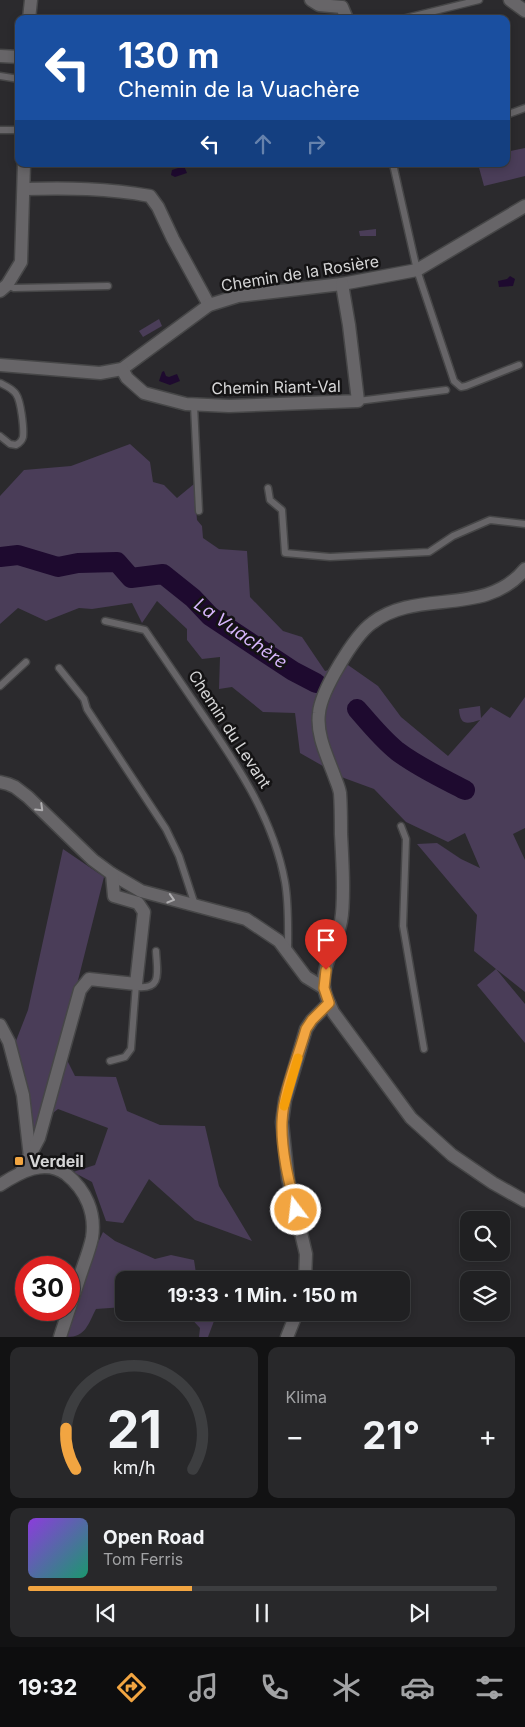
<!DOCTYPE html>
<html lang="de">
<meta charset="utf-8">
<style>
:root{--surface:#202022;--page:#28282a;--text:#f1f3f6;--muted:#a2a3a5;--line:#3d3e40;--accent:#f2a541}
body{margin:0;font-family:Inter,sans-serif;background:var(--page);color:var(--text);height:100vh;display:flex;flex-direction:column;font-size:19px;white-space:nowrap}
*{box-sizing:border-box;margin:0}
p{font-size:16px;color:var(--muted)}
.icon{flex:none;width:28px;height:28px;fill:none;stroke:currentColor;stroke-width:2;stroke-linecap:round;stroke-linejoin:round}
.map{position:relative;height:1337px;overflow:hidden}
.side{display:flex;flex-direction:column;gap:10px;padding:10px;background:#121213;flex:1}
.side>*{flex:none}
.top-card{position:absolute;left:15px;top:15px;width:495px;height:152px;border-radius:10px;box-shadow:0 2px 8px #0003,0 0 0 1px var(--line);background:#1a4fa0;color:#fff;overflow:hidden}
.fabs{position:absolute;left:460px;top:1211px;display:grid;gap:10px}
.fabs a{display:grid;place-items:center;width:50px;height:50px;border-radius:10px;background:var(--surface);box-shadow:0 2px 8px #0003,0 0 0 1px var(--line);font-size:25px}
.speed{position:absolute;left:15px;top:1256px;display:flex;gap:10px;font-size:25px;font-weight:700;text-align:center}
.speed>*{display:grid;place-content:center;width:65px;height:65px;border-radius:50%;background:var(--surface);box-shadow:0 2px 8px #0003,0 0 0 1px var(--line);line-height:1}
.speed .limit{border:8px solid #d22;background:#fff;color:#111}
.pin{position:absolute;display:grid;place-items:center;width:42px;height:42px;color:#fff;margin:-51px -21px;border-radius:50% 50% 50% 0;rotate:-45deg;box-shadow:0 0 5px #0007}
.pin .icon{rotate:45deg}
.me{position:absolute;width:55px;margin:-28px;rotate:345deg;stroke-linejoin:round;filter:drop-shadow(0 0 4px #0008)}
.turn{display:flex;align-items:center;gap:18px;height:105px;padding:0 20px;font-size:22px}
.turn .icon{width:65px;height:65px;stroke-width:2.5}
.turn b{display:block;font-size:35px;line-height:42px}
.lanes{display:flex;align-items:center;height:48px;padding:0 20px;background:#0003;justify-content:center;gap:25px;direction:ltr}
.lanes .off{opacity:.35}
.big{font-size:38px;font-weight:700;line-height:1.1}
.side .widget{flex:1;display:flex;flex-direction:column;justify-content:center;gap:8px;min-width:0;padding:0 18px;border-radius:10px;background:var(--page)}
.side .dial{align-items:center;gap:0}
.dial svg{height:130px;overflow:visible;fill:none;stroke:var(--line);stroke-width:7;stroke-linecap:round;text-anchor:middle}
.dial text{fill:var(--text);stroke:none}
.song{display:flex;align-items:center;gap:15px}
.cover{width:60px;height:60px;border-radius:8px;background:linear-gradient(135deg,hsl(270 70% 55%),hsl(160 70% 35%))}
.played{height:5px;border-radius:2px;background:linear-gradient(90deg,var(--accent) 35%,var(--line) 35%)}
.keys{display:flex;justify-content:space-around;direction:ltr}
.heat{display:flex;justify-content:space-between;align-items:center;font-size:28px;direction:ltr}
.side .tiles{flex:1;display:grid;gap:10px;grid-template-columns:1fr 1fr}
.widget:last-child{grid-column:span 2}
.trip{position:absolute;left:115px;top:1271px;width:295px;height:50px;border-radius:10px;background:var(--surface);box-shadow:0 2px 8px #0003,0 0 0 1px var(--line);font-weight:700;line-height:50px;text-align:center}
.tab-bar{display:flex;height:80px;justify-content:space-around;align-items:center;background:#0d0d0e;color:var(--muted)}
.tab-bar .icon{width:35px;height:35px}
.tab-bar .on{color:var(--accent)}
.tab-bar b{font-size:22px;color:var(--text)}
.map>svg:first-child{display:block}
.green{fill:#4a3d58}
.water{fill:#1e0a2f}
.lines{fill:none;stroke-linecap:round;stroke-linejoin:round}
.river{stroke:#1e0a2f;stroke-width:20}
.lane-casing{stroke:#464647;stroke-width:9}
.street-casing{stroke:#464647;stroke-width:15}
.lane{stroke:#676568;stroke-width:6}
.street{stroke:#676568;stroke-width:12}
.oneway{stroke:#afaeb0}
.route-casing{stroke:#9d6b2a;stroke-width:12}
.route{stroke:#f2a541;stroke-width:9}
.slow{stroke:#f59e0b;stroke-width:9}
.poi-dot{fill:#f2a541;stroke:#141314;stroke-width:2}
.labels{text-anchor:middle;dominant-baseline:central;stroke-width:5;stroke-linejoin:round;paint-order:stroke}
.street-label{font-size:16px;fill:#d6d6d7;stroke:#141314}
.poi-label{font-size:16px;font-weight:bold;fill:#d6d6d7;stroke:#141314;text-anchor:start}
.water-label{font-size:18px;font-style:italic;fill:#d7b6fc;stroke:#141314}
</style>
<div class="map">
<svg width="525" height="1337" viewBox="0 0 525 1337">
<rect width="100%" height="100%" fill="#2b2a2d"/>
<g class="green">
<polygon points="525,148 525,176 484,186 478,164 506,164 506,152"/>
<polygon points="376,229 376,236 360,236 359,231"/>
<polygon points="159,319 162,326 143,337 139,331"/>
<path d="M130 444 150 462 153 482 164 485 177 498 194 484 197 520 202 526 203 538 219 549 247 551 250 597 283 631 302 637 325 671 348 665 378 686 401 717 448 756 480 720C467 724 460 726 459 709L480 706 481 718 491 707 510 718 525 697V828L513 834 525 860V992L496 969 525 1004V1043L477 985 496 969 474 951 477 915 417 844 437 843 461 859 480 868 465 833 448 842 406 822 374 789 344 778 300 753 295 713 263 712 232 687 219 689 220 657 202 659 187 640V629L157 601 142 623 132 603 92 609 79 608 46 621 18 608 0 624V496L24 470 71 466Z"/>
<polygon points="63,849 104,877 61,1048 75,1076 116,1077 127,1111 160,1125 205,1126 219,1186 252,1241 195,1220 149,1179 123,1223 106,1221 92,1182 73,1172 95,1165 108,1128 58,1109 34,1128 7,1064 28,1010"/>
<path d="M103 1232 115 1241 155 1259 171 1255 194 1260 197 1280H124V1307L96 1309C88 1324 86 1337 67 1337L95 1249Z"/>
<polygon points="186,1313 217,1313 208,1337 199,1337 200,1328"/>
</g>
<g class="water">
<polygon points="184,166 187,173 175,177 171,175 172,170"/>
<polygon points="510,276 515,279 513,286 499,287 498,281 507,279"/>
<polygon points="164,371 166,376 169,377 177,374 180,381 170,385 159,381 162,372"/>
</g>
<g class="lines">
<g class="river">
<polyline points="0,557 18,555 58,567 78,563 117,562 131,578 163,574 193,598 210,616 293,671 316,683"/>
<path d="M357 709C370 724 382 739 397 751 418 767 442 778 465 790"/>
</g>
<defs>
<g id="lane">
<polyline points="402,19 479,0"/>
<polyline points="0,76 19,79"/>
<polyline points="506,115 525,108"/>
<polyline points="0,130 19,130"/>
<polyline points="393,164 417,270 454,381 461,387 466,386 519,365"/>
<polyline points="7,285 14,288 108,286"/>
<path d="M0 383C6 386 12 388 16 394 21 401 24 428 23 437 22 441 20 443 16 445L10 444 0 436"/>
<polyline points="358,401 446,390"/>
<polyline points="194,405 199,511"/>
<polyline points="268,488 270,500 282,510 285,553 330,557 429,552 453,536 490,520 525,524"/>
<path d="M105 621 145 630C165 659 185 689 205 718 240 769 274 821 285 882 289 905 288 928 288 951"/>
<polyline points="59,668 84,699 87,709 166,829 179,856 195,905"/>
<polyline points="0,686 26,662"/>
<polyline points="401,826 406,839 403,926 424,1049"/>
<path d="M136 987C163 990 157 972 156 951"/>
<polyline points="110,1061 125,1057 131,1049 136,984"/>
</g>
<g id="street">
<polyline points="311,0 319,5 342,7 347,19"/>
<polyline points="510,0 525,11"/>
<polyline points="29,19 31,0"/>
<polyline points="0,56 19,57"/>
<path d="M24 189C67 188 108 188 150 196L158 207 173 239 209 305"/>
<polyline points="0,291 7,285 21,262 24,164"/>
<polyline points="0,365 100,373 122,369 209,305 238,296 342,284 417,270 525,206"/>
<polyline points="122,369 127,378 144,393 186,404 229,406 358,401 349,325 342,284"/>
<path d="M525 569C485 618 417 588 372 623 354 636 321 691 319 713 316 734 327 756 334 775 336 781 339 787 340 793 341 806 341 821 341 834 342 852 343 870 343 887 343 898 343 911 341 921 337 943 322 965 324 987 325 996 330 1005 333 1012L411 1118 452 1155 493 1183 525 1201"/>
<polyline points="0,782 8,784 15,787 28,797 93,860 112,874 141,891 246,919 279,941 306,977 324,988"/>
<polyline points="0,1025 9,1042 23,1095 30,1157"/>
<polyline points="21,1172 39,1138 80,990 89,979 136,984 144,912 138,903 114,896 112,874"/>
<path d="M0 1185C20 1172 45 1158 66 1174 86 1190 96 1213 92 1238 89 1252 83 1266 79 1279 73 1298 66 1318 60 1337"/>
<polyline points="305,1280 306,1254 288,1179 282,1122 285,1100 306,1029 312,1020 329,1003"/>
<polyline points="287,1337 297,1312"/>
</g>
</defs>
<use href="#lane" class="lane-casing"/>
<use href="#street" class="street-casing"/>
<use href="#lane" class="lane"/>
<use href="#street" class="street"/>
</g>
<defs><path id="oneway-chevron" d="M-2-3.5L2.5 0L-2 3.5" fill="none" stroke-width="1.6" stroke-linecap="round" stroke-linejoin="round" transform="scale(1.25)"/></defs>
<g class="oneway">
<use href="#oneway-chevron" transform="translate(40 808) rotate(44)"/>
<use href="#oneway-chevron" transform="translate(171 899) rotate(16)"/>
</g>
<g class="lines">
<defs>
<path id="route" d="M296 1210C289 1182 281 1151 282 1122 283 1092 298 1058 306 1029L312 1020 329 1003 324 988 326 970"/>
</defs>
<use href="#route" class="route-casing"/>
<use href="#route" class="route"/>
<polyline class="slow" points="284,1106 298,1058"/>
</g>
<rect class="poi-dot" x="14" y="1156" width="10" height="10" rx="2.5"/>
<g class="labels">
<g class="street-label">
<text transform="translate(300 273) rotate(-9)">Chemin de la Rosière</text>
<text transform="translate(276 387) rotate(-1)">Chemin Riant-Val</text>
<text transform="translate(230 729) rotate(57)">Chemin du Levant</text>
</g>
<g class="poi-label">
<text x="29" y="1161">Verdeil</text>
</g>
<g class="water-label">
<text transform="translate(241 633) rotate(35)">La Vuachère</text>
</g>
</g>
</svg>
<div class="fabs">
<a><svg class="icon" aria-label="search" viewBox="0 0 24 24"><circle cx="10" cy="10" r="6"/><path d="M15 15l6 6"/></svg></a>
<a><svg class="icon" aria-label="layers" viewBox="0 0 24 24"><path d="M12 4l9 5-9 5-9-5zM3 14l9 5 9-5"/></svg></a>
</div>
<div class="speed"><div class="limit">30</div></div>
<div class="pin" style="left:326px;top:970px;background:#d93025"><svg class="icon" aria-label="arrive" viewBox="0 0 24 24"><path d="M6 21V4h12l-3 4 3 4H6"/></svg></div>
<svg class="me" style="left:296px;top:1210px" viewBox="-20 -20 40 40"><circle r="17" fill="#f2a541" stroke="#fff" stroke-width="3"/><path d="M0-11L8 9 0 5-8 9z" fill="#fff"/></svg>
<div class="trip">19:33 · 1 Min. · 150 m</div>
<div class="top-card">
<div class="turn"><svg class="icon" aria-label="left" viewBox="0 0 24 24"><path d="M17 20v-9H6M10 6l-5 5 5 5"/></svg><div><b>130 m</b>Chemin de la Vuachère</div></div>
<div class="lanes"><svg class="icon" aria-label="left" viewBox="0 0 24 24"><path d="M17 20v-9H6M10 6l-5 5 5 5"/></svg><svg class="icon off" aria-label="ahead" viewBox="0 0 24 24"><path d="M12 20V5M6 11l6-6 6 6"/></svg><svg class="icon off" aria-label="right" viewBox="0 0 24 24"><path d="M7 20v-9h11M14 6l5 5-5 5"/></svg></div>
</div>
</div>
<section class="side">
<div class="tiles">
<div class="widget dial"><svg viewBox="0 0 100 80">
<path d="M14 69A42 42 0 1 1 86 69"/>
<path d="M14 69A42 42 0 0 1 8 44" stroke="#f2a541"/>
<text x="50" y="56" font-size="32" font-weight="700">21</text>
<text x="50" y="72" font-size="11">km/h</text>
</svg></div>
<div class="widget"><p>Klima</p>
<div class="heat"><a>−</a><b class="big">21°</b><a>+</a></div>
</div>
<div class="widget">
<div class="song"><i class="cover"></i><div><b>Open Road</b><p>Tom Ferris</p></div></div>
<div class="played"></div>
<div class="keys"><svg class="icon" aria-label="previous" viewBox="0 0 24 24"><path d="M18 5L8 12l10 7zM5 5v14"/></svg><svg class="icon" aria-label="pause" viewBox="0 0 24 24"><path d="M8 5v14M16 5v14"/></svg><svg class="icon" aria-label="next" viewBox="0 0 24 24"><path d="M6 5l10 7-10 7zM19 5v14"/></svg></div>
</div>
</div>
</section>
<nav class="tab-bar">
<b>19:32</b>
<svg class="icon on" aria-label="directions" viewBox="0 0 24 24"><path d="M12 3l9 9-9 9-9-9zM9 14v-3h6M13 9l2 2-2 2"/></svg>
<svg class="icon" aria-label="music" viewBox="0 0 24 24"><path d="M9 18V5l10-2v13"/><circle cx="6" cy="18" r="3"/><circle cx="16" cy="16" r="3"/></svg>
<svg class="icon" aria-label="phone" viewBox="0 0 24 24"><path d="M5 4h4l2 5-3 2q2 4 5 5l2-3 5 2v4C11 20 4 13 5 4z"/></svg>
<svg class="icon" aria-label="climate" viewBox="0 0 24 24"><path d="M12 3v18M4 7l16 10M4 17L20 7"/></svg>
<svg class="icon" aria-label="car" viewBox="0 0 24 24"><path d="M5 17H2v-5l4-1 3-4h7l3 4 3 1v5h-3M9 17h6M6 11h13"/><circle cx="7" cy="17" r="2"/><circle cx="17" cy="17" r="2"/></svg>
<svg class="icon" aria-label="filters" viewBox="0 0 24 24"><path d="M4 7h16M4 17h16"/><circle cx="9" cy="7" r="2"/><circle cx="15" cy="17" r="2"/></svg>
</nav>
